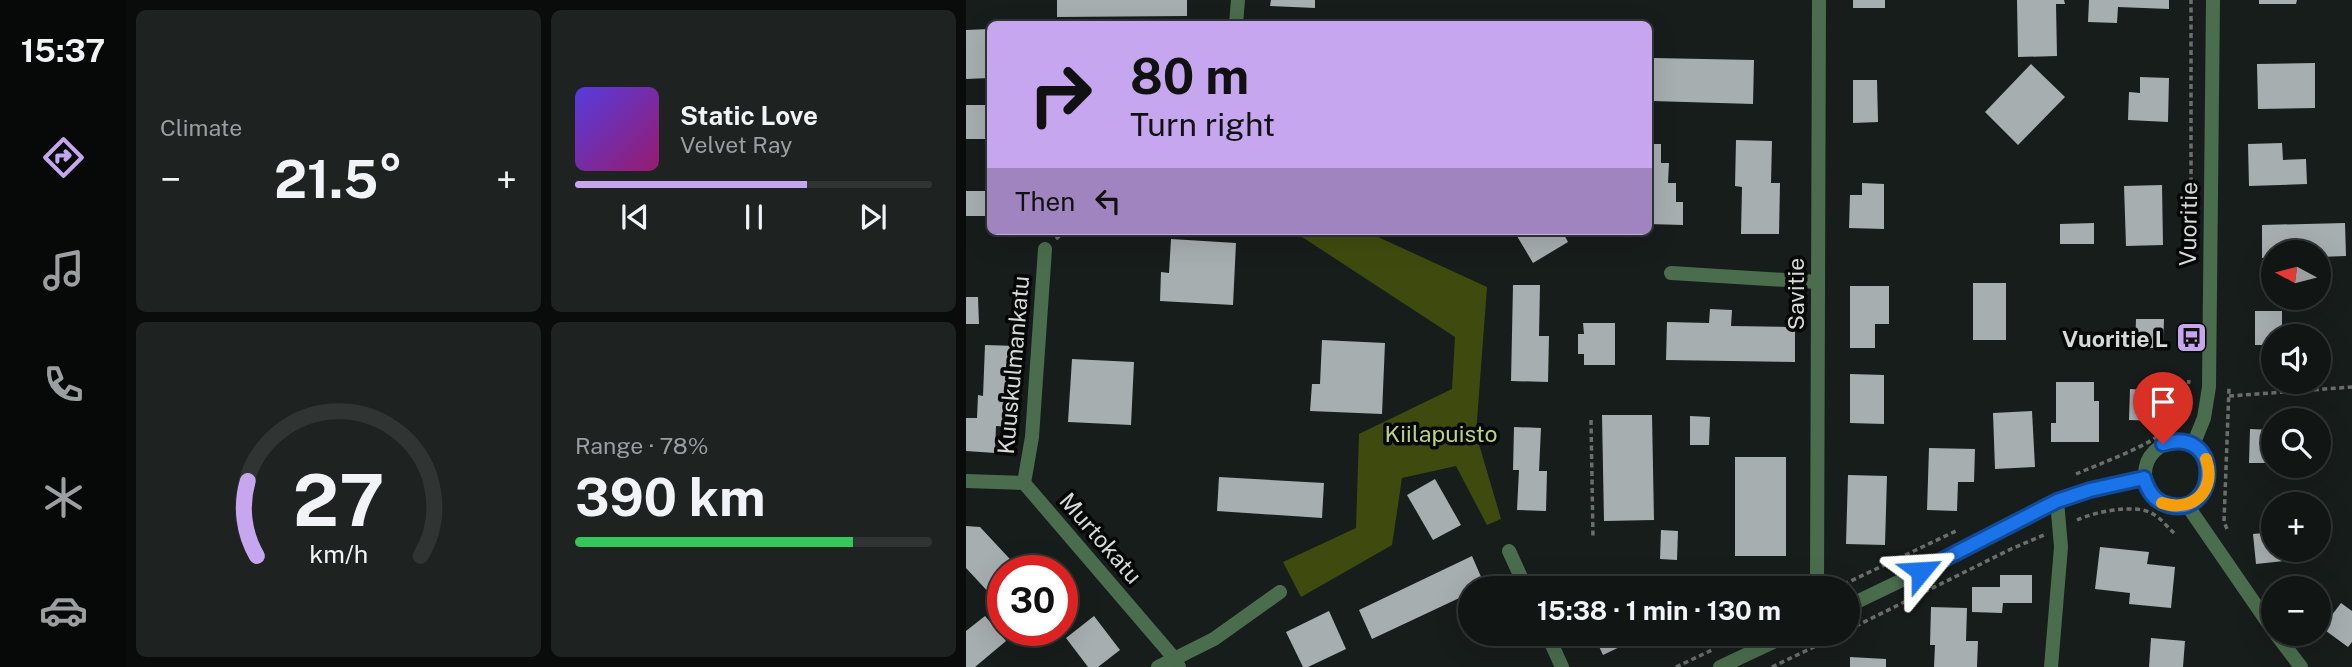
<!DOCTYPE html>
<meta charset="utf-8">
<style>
:root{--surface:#111614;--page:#1e2322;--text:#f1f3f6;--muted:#9c9fa0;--line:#303534;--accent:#c7a6f0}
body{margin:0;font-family:"Public Sans",sans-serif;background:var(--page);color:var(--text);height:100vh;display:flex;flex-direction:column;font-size:26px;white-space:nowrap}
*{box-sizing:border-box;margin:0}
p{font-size:23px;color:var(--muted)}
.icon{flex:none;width:38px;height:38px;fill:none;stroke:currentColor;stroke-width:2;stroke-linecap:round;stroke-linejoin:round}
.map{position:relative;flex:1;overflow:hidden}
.details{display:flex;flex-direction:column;gap:10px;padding:10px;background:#090c0b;width:840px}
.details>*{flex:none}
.guide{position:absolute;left:21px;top:21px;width:665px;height:214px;border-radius:10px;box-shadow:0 7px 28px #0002,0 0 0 2px var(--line);background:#c7a6f0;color:#111;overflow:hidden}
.needle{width:46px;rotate:277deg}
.fabs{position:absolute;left:1295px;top:240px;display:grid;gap:14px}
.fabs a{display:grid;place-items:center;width:70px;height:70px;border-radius:50%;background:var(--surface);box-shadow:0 7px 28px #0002,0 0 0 2px var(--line);font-size:35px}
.speed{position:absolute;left:21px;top:555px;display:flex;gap:14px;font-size:35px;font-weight:700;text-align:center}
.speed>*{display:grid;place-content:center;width:91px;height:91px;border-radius:50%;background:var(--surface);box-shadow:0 7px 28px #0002,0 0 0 2px var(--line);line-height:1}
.speed .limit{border:10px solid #d22;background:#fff;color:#111}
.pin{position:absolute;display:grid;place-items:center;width:60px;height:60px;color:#fff;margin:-72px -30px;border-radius:50% 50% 50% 0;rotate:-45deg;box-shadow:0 0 7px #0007}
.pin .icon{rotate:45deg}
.me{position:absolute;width:77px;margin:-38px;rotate:63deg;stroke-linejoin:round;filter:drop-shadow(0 0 5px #0008)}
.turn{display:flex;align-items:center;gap:24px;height:147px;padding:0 28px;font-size:32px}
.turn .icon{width:91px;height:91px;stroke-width:2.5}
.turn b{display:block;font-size:49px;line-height:60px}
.then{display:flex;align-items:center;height:66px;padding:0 28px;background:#0003;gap:14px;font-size:26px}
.big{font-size:52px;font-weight:700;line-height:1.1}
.details .card{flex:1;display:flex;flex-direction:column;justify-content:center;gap:10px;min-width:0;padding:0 24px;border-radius:10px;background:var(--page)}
.details .dial{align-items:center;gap:0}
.dial svg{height:182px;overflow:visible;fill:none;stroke:var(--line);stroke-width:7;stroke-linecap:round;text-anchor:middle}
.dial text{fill:var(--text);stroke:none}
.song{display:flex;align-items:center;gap:21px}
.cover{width:84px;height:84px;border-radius:10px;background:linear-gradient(135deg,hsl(250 70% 55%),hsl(320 70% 35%))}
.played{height:7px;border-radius:4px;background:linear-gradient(90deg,var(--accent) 65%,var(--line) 65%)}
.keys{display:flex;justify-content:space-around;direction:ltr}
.heat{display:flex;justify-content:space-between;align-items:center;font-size:38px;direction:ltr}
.charge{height:10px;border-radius:5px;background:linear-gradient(90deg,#34c759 78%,var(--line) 0)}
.details .tiles{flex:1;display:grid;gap:10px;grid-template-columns:repeat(2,1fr)}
.trip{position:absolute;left:492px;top:576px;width:402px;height:70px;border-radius:35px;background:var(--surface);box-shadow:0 7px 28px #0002,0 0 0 2px var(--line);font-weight:700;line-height:70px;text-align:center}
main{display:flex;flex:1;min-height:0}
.tab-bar{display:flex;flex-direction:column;width:126px;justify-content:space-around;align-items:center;background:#070908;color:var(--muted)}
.tab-bar .icon{width:49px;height:49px}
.tab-bar .active{color:var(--accent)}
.tab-bar b{font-size:32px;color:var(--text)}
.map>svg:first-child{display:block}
.forest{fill:#3f4b0e}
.building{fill:#a6aeaf}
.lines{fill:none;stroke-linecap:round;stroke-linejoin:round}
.path{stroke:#6a6f6e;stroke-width:3.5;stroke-dasharray:5 3.5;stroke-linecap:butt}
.minor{stroke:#4a6d4d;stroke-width:14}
.route-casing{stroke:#114b97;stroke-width:18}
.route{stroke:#1a73e8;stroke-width:12}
.slow{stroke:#f59e0b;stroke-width:12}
.labels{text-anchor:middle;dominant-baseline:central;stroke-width:7;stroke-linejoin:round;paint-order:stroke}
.street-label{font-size:23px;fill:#d5d9d8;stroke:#050706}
.poi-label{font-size:23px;font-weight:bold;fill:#d5d9d8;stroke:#050706;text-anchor:end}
.park-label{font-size:23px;fill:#bcd17c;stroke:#050706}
</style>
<main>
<nav class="tab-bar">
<b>15:37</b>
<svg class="icon active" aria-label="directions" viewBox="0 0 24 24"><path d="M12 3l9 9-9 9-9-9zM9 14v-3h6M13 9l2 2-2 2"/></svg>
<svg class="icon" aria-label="music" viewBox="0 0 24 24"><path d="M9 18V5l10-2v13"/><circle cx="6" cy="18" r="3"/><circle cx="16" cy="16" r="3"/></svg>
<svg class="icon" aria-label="phone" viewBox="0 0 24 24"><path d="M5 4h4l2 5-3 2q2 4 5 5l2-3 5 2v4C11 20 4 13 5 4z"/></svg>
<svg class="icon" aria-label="climate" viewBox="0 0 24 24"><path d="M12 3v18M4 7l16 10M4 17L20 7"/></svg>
<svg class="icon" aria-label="car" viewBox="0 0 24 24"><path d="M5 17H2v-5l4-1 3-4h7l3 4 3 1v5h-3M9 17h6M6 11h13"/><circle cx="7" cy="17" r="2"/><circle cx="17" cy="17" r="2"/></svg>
</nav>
<section class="details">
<div class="tiles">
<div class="card"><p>Climate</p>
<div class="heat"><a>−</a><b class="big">21.5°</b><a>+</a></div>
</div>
<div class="card">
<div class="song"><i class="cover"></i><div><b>Static Love</b><p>Velvet Ray</p></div></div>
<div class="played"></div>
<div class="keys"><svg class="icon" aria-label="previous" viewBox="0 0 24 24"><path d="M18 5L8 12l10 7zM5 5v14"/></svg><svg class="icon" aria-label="pause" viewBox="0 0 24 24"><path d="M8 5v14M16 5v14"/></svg><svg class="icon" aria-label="next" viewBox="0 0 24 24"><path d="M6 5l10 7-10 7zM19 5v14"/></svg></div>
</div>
<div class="card dial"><svg viewBox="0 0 100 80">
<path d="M14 69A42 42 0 1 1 86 69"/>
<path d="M14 69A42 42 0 0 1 10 36" stroke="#c7a6f0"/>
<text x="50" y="56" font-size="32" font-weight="700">27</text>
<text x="50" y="72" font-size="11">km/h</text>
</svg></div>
<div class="card"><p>Range · 78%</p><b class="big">390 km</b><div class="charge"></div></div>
</div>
</section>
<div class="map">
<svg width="1386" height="667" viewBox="0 0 1386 667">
<rect width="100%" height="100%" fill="#171d1b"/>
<polygon class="forest" points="327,231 399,231 521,287 510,434 535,519 521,525 490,466 436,478 426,545 335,597 317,562 390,528 393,434 486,389 489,337"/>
<g class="building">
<polygon points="91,0 221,0 221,16 91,17"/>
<polygon points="305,0 349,0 349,8 304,6"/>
<rect x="887" y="0" width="32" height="8"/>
<polygon points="1051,0 1098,0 1099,4 1090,4 1091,56 1052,57"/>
<polygon points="1123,0 1203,0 1203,9 1152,7 1151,23 1122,22"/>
<polygon points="1293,0 1331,0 1330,4 1293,4"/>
<polygon points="24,29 24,78 0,79 0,30"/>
<polygon points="687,58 788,60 787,104 686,101"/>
<polygon points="1349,63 1349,108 1292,109 1291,64"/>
<polygon points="1065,64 1099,97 1052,145 1019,112"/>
<polygon points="1174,77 1203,78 1202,122 1162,120 1163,92 1174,93"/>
<polygon points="887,80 911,80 912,122 887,123"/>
<rect x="0" y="105" width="24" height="34"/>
<polygon points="770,140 806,141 805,183 814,183 813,234 775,234 776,187 769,186"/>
<polygon points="1316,143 1317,160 1340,159 1341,184 1283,186 1282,144"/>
<polygon points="682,144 695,144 695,163 703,163 702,183 710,183 710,202 717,202 717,225 682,224"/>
<polygon points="896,183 918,184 918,229 883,228 884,195 896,195"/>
<polygon points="1196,185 1197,245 1160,246 1158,186"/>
<rect x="0" y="191" width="24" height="25"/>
<polygon points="1128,223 1128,244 1094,244 1094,224"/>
<polygon points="1379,223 1380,256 1353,257 1353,252 1307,252 1307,258 1296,258 1296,225"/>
<polygon points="548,231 596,231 602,242 567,263"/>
<polygon points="205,239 270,243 267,305 194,301 195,272 203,273"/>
<rect x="1007" y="283" width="33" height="57"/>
<polygon points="547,285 574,285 573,336 583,336 582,382 545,381"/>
<polygon points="884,286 923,286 923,324 909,324 909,348 884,348"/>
<polygon points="0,297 12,297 13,324 0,324"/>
<polygon points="744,309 766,310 765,326 829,327 829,362 700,360 701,322 743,323"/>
<polygon points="1289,311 1316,311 1316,336 1307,336 1307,345 1289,345"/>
<polygon points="1170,319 1198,319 1197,348 1169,348"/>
<polygon points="617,323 649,323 649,365 618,365 618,354 612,354 612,334 618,334"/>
<polygon points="356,340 419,343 416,414 344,411 346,384 354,384"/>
<polygon points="19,345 51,346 47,427 30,426 29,453 0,451 0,418 11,418 12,395 17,396"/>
<polygon points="106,359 168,362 165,425 102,422"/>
<polygon points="884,374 918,375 918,424 884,423"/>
<polygon points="1090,382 1128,382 1128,401 1133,401 1133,442 1085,442 1085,423 1090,423"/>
<polygon points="1164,389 1197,391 1195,421 1163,420"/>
<polygon points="1066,411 1069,467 1029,469 1027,413"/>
<polygon points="636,415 686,415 688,520 638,521"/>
<polygon points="724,416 744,417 743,445 724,445"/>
<polygon points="548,427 575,428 573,471 581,471 580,511 551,510 553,470 547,470"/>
<polygon points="1284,429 1307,430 1307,463 1283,463"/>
<polygon points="963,448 1009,449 1008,482 992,482 991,511 961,510"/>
<rect x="769" y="457" width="51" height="99"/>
<polygon points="882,475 921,476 919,545 880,544"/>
<polygon points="253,477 358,483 356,518 251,511"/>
<polygon points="469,479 495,525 467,540 441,495"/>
<polygon points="0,526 14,527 54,570 37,570 37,586 26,596 0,568"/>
<polygon points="695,530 712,531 711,560 694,559"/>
<polygon points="1307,532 1307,550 1317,550 1318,561 1290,564 1287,534"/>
<polygon points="1134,547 1183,552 1181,564 1209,567 1205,608 1163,604 1164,593 1129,589"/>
<polygon points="506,556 519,586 504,588 504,593 406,639 393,610"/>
<polygon points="1034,575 1066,575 1066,603 1037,603 1036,613 1006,612 1006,587 1034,587"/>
<polygon points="631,579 636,588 612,588"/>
<polygon points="1375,603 1386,611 1386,642 1382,647 1356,628"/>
<polygon points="965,607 1001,608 1000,641 1012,641 1011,667 968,667 969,645 964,645"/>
<polygon points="363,611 380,649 342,667 337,667 320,632"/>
<polygon points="19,616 40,641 9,667 0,667 0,631"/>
<polygon points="128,616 154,650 132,667 122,667 100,638"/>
<polygon points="65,630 94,630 95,632 77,646"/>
<polygon points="627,634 657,634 662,643 637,655"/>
<polygon points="1185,638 1219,641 1217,667 1183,667"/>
<polygon points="884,657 920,659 920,667 884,667"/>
</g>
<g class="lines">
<g class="path">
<polyline points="1225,225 1225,0"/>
<polyline points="90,239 99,231"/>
<polyline points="1263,396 1386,387"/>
<polyline points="625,420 627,538"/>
<path d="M1110 474C1135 463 1187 445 1205 426 1216 415 1221 395 1223 380"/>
<path d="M1111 520C1128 512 1170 503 1187 514 1195 518 1201 527 1208 533"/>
<polyline points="1261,529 1258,522 1263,387"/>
<polyline points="870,588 992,530"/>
<polyline points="882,630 1045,549 1078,535"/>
<polyline points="710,667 746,650"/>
<polyline points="806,667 875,634"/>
</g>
<g class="minor">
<polyline points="270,24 272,0"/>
<polyline points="705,273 852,282"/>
<circle cx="1211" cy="474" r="32"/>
<polyline points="1227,445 1238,418 1243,387 1247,0"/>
<polyline points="0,481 58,483 208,658 213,667"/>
<polyline points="58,483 66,437 79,249"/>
<polyline points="1221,505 1307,630"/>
<polyline points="543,551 560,588"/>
<polyline points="851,588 853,0"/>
<polyline points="882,606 955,571 1091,501 1124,490 1179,478"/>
<polyline points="581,634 596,667"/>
<polyline points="1310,634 1335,667"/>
<polyline points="192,667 248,639 314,592"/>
<polyline points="754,667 824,634"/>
<polyline points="1085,667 1095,547 1091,501"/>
</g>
</g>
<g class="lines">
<defs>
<path id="route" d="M955 571 1091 501 1124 490 1178 478C1182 491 1188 501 1202 505 1253 519 1258 425 1197 444"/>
</defs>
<use href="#route" class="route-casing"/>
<use href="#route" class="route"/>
<path class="slow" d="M1196 503C1227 513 1251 490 1240 459"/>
</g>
<defs>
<symbol id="bus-square" viewBox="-11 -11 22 22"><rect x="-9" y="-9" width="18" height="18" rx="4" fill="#c7a6f0" stroke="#050706"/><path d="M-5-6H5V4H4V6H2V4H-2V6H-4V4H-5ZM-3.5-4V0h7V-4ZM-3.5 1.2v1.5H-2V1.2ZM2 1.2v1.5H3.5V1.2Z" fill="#111"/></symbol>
</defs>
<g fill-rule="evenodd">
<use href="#bus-square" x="1208" y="320" width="35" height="35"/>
</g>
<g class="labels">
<g class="street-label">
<text transform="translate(1222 224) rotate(-89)">Vuoritie</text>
<text transform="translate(829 294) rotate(-90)">Savitie</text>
<text transform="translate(47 365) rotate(-85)">Kuuskulmankatu</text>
<text transform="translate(135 538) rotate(49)">Murtokatu</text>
</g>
<g class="poi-label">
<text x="1202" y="338">Vuoritie L</text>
</g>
<g class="park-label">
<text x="475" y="433">Kiilapuisto</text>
</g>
</g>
</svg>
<div class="fabs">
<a><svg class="needle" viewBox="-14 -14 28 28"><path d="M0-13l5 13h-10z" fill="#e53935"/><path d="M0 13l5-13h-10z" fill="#9c9fa0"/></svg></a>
<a><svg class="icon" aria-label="sound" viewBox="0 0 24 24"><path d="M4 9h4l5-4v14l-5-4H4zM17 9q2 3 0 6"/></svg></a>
<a><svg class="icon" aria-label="search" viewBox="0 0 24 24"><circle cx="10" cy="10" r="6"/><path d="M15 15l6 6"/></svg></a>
<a>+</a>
<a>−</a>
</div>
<div class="speed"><div class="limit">30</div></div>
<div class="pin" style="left:1197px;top:444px;background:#d93025"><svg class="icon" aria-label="arrive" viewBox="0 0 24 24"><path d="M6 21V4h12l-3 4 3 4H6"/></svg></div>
<svg class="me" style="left:955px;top:571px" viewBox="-20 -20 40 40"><path d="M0-17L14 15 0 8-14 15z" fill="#1a73e8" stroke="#fff" stroke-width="4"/></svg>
<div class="trip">15:38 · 1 min · 130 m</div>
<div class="guide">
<div class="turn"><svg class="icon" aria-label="right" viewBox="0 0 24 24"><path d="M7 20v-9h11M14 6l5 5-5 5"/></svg><div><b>80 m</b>Turn right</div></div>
<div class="then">Then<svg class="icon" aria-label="left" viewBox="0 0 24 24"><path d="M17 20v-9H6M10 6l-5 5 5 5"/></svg></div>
</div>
</div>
</main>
